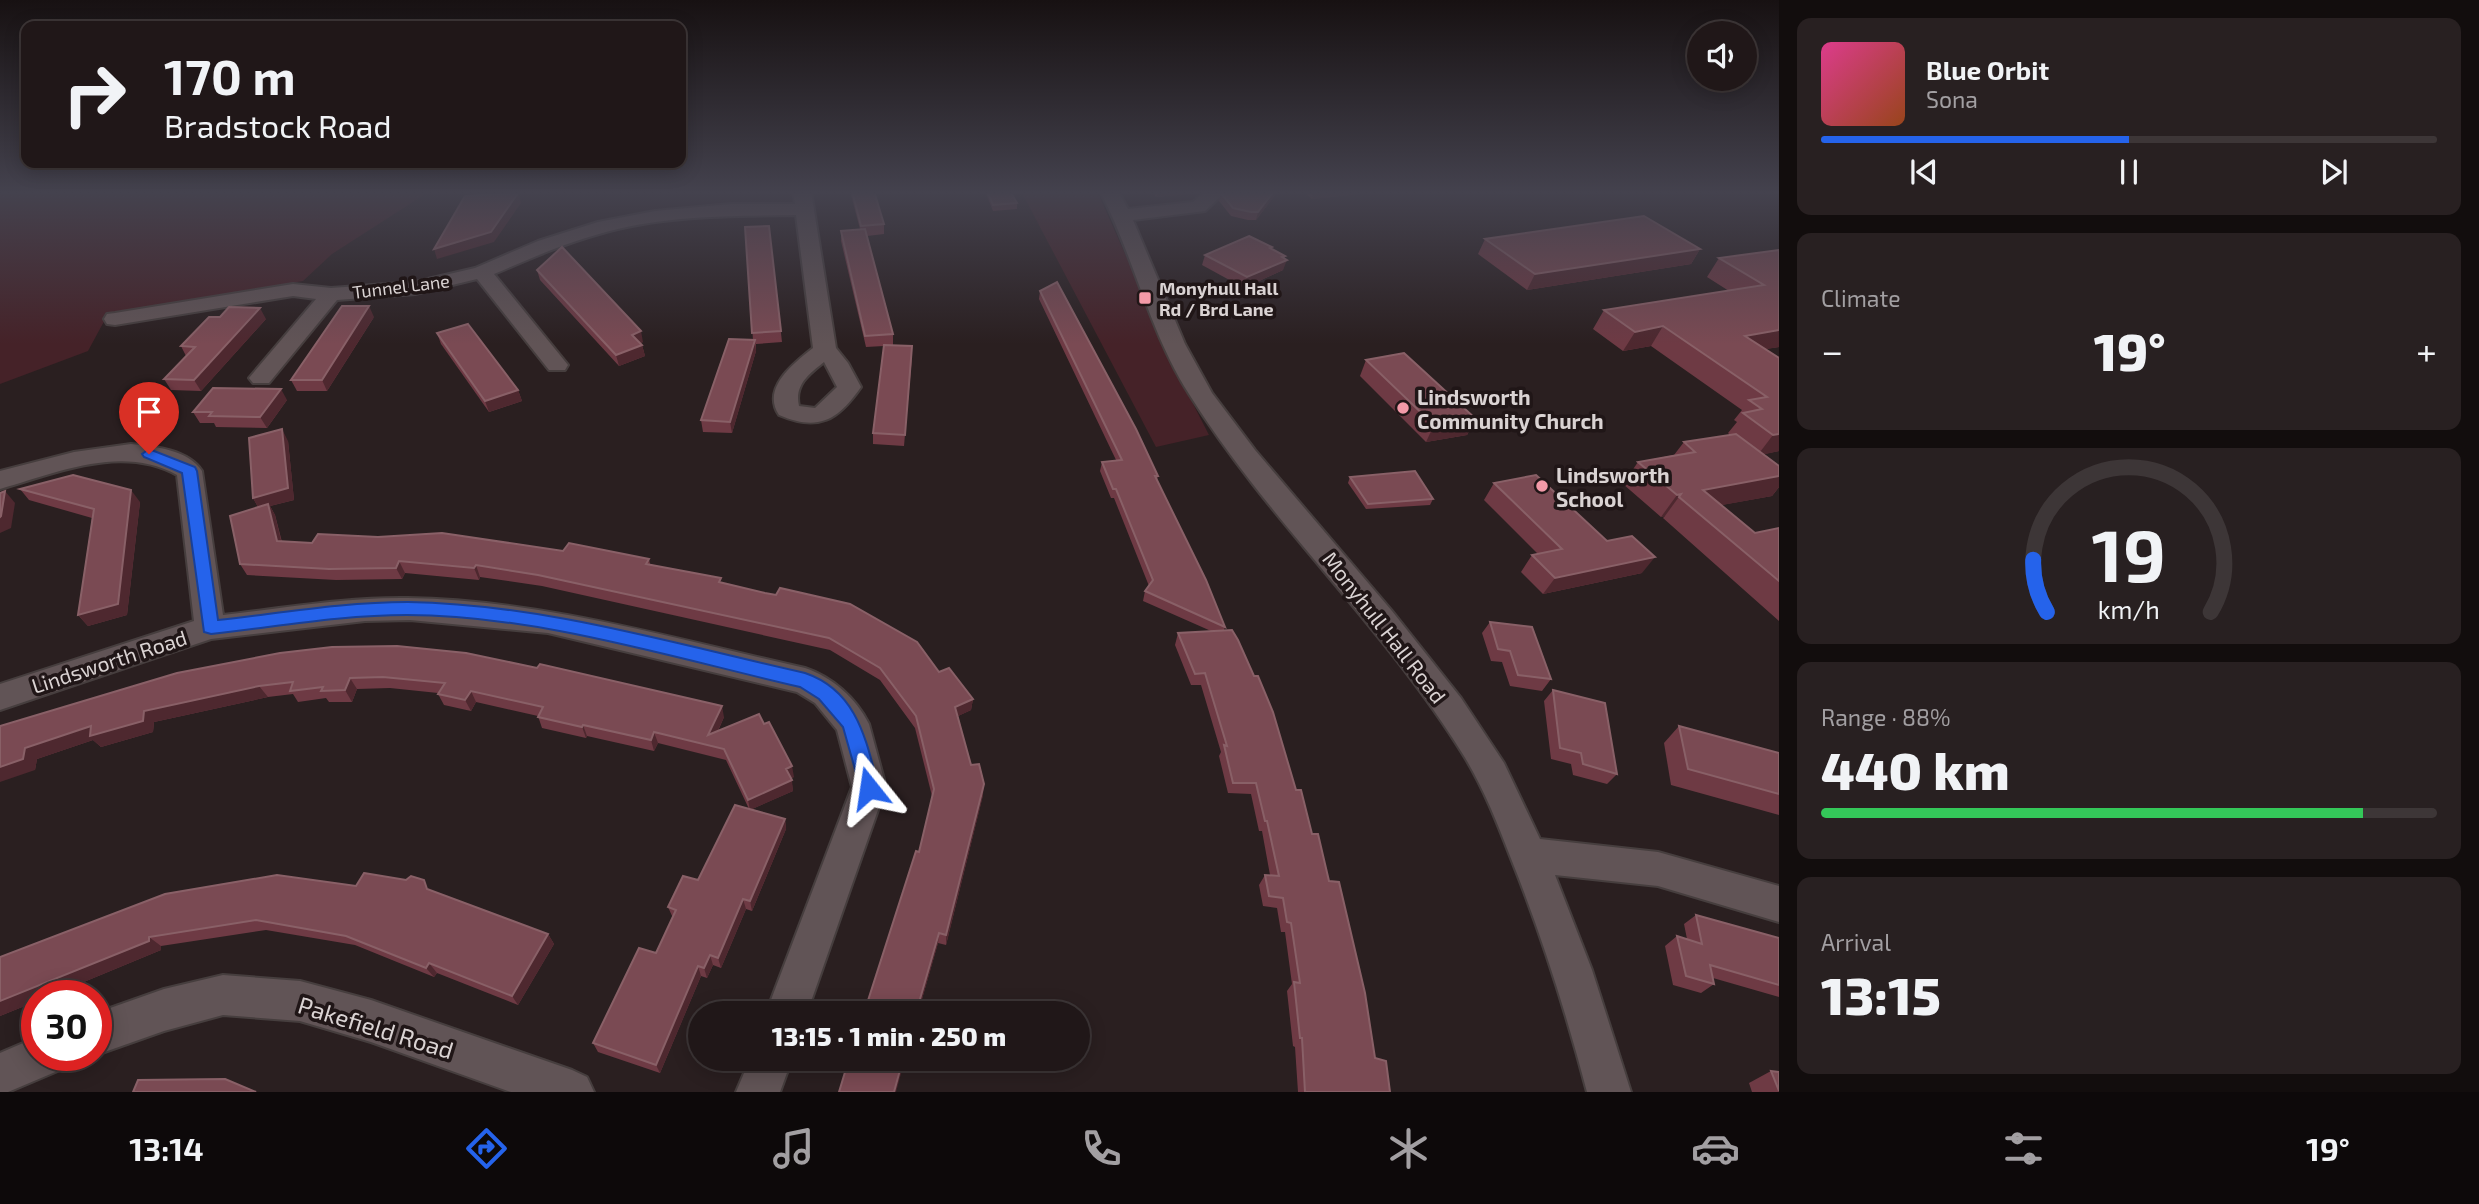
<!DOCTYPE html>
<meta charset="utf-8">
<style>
:root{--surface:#201718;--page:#282021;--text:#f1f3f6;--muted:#a29fa2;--line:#3d3637;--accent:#2563eb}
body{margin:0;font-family:"Exo 2",sans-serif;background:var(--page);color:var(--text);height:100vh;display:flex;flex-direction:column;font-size:26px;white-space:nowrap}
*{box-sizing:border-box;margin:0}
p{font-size:23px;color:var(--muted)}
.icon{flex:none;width:38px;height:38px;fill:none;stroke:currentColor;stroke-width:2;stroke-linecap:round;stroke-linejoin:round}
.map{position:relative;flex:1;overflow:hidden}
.details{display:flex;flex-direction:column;gap:18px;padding:18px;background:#120d0d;width:700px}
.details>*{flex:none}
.hud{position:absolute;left:21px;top:21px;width:665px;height:147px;border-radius:14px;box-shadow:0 4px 18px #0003,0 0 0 2px var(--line);background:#201718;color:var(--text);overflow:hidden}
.tools{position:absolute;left:1687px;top:21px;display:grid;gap:14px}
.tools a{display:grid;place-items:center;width:70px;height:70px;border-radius:50%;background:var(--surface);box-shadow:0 4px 18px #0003,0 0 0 2px var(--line);font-size:35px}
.speed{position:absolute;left:21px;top:980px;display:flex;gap:14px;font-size:35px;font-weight:700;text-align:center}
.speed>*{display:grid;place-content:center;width:91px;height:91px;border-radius:50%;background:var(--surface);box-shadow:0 4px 18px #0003,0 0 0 2px var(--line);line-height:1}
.speed .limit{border:10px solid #d22;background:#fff;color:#111}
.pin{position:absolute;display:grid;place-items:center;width:60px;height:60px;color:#fff;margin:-72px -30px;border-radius:50% 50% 50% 0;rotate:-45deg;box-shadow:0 0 7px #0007}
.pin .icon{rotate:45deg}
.me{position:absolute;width:77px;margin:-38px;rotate:345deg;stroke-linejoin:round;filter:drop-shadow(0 0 5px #0008)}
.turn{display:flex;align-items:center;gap:24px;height:147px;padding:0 28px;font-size:32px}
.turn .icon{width:91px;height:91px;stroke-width:2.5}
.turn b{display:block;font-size:49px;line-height:60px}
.big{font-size:52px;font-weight:800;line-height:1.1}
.details .tile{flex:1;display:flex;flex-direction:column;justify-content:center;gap:10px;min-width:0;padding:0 24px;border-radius:14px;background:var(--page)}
.details .dial{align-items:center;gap:0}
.dial svg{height:182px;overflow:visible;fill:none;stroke:var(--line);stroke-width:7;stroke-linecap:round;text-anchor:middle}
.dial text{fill:var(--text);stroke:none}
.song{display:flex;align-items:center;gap:21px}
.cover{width:84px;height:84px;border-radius:10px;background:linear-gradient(135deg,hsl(330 70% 55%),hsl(20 70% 35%))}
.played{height:7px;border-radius:4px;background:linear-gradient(90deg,var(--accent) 50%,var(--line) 50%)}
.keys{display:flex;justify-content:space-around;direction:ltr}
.heat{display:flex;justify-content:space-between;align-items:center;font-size:38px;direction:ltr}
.charge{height:10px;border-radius:5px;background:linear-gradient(90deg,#34c759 88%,var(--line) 0)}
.trip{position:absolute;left:688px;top:1001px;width:402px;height:70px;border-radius:35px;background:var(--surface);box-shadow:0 4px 18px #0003,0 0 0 2px var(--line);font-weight:800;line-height:70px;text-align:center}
.tab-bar{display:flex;height:112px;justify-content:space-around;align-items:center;background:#0d090a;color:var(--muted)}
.tab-bar .icon{width:49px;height:49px}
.tab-bar .on{color:var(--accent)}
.tab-bar b{font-size:32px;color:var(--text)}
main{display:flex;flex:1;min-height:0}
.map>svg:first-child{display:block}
.green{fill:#452228}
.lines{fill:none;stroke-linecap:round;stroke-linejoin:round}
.minor-casing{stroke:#463e3e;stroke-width:4}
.minor{fill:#615456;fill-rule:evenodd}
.wall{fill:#6e3a44}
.shaded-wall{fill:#4e282f}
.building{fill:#7a4a53;stroke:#896067;stroke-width:2}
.route{fill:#2563eb;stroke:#184099;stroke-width:2}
.poi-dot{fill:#f39aa8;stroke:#201617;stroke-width:2.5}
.labels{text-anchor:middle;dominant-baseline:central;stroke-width:7;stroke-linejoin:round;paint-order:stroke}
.far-street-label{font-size:18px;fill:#dad3d3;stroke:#201617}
.far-poi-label{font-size:18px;font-weight:bold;fill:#dad3d3;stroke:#201617;text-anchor:start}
.poi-label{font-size:21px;font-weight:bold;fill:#dad3d3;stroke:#201617;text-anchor:start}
.street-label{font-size:21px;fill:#dad3d3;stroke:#201617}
.near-street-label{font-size:24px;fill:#dad3d3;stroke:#201617}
</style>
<main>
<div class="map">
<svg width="1779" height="1092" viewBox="0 0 1779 1092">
<rect width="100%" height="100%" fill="#2a1f20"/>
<g class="green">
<polygon points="0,191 430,191 332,254 303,281 108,314 88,351 0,384"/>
<polygon points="1021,191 1097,191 1185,388 1209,435 1156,447"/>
</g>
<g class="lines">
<defs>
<g id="minor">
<path d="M793 191H811L836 348 848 363 861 387C838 420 819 432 779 415 761 388 794 363 813 348L796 215C731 216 662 215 599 234 563 244 529 259 494 274L568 365 565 370H549L477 279 415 294 337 300 269 383H253L249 378 316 299 293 296 115 325 107 324 104 319 107 314 115 313 293 284 331 288 415 282 475 268 538 241 598 222 655 211 731 204H795ZM824 362 837 387 815 408 799 406C794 385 809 374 824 362Z"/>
<path d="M1100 191H1118L1128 209 1193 202 1206 191H1226L1205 211 1133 220 1185 344 1212 393 1255 450 1392 611 1461 698 1504 763 1540 839 1658 852 1779 886V922L1658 886 1555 875 1592 970 1631 1092H1587C1566 1012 1541 933 1510 856 1497 822 1483 787 1464 756 1384 626 1269 522 1189 394 1149 331 1134 257 1100 191Z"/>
<path d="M131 444C154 446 189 450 202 471L223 615C284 608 347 597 408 598 543 600 675 639 805 668 832 677 856 698 869 724L886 787 807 1013H766L852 787 837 730 815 703 797 692 548 633 410 620 365 621 211 639 0 710V684L194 621 177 475C122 444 56 473 0 489V471L74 452Z"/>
<polygon points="223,975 300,981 371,1000 572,1070 587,1077 594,1092 511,1092 371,1042 300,1021 223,1015 164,1031 96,1055 96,1013 164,989"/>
<polygon points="37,1037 37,1055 66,1055 60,1070 8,1092 0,1092 0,1053"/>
<polygon points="750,1059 792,1059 780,1092 736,1092"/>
</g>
</defs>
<use href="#minor" class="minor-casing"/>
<use href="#minor" class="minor"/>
</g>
<g class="wall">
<polygon points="850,191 874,191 884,224 884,234 867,236 893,334 893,345 912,357 904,446 873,444 873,433 884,346 866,347 841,241 841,231 860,229"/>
<polygon points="985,191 1010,191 1017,203 1017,209 993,211"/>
<polygon points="1152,191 1202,191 1200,193 1156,197"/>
<polygon points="1278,191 1256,220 1248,220 1231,216 1219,201 1221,193"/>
<polygon points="1303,191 1388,191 1312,199"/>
<polygon points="769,226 782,342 756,344 756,351 732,433 703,432 701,420 753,340 745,227"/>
<polygon points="1485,239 1700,249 1691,264 1527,290 1478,254"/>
<polygon points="1271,249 1285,256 1283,270 1244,288 1202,265 1205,255"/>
<polygon points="1779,250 1779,347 1765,349 1779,451 1764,454 1779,466 1779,487 1772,496 1721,505 1755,533 1779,528 1779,621 1663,518 1665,516 1661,517 1623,484 1638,462 1674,455 1684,442 1730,435 1728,433 1737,422 1734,420 1742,410 1651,346 1623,351 1593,329 1604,310 1729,291 1707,277 1719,258"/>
<polygon points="537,270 643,342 640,343 642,345 645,356 619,366 540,280"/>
<polygon points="1040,291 1158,476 1157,480 1225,627 1224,630 1296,790 1329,881 1375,1058 1390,1092 1298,1092 1295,1047 1293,1046 1287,991 1292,984 1285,932 1281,932 1277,908 1263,906 1259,885 1265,875 1270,875 1262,831 1259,831 1251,794 1228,793 1219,756 1221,752 1201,685 1191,685 1175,645 1178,633 1211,631 1143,601 1145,591 1149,586 1114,498 1111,498 1100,471 1102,462 1116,460 1039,299"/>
<polygon points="374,317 327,391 297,391 291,380"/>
<polygon points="266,319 201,391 171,390 164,379 186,356 181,346"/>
<polygon points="437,333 518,390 522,401 489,412 441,344"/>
<polygon points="1366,360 1476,419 1467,435 1426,442 1360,376"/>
<polygon points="287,400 267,428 216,427 214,423 200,423 193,412"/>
<polygon points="288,441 294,500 270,506 275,515 282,542 563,551 649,559 650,564 722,583 939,672 973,699 971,710 958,716 971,765 983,795 946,945 938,943 918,1013 864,1013 919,852 932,796 915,728 880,680 830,650 542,586 480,577 479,580 405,573 402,579 336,580 247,575 240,564 258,507 253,498"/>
<polygon points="1350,477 1433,499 1430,505 1366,509 1348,483"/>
<polygon points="1494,483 1607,541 1642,573 1543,594 1521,572 1532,555 1538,554 1484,500"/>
<polygon points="20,489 140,502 127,615 88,626 78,615 92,518 29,500"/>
<polygon points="1490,622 1551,679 1542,691 1510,686 1502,662 1491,661 1482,633"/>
<polygon points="280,653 724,717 718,731 794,777 791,778 793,791 752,809 785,819 786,829 752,911 746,909 721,968 713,965 707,978 701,976 660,1073 598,1052 593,1043 656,953 673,918 668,907 698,880 749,809 726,760 658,743 654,751 587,736 586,738 542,728 538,716 476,702 471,711 444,705 438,694 438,693 390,688 357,689 352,702 329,702 326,698 298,702 293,694 268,697 154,722 153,732 101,747 93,740 37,759 35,770 0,726"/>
<polygon points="1553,690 1617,774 1607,784 1573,775 1571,764 1551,759 1544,701"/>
<polygon points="1679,726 1779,753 1779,815 1671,785 1664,743"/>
<polygon points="356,886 548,934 554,944 518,1005 437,973 434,977 355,945 266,930 161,946 161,950 50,996 37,996 37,1001 0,1016 0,957"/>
<polygon points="1696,915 1779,938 1779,997 1713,978 1714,984 1701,993 1673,985 1665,946 1677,936 1687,939 1684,924"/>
<polygon points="1771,1071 1779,1092 1752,1092 1749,1083"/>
</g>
<g class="shaded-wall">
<polygon points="1158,191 1202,191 1200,193 1156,197"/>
<polygon points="1274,191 1278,191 1256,220 1258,212"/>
<polygon points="1314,191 1388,191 1312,199"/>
<polygon points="518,193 521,203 494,242 437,259 434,249"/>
<polygon points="1700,249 1691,264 1527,290 1535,274"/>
<polygon points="1285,256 1283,261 1287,260 1283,270 1244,288 1247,277"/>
<polygon points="369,306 374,317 327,391 322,380"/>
<polygon points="260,308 266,319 201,391 194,380"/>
<polygon points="1663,326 1651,346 1623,351 1635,332"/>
<polygon points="1779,330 1779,347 1731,355 1745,336"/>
<polygon points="641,331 643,342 634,346 632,335"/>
<polygon points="755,340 756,351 732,433 730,422"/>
<polygon points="642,345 645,356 619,366 616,355"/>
<polygon points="912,346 912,357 904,446 905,435"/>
<polygon points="281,389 287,400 267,428 260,417"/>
<polygon points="518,390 522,401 489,412 485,401"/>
<polygon points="1476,419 1467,435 1426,442 1434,425"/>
<polygon points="282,429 288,441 294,500 270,506 275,515 284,553 253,498"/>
<polygon points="1779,434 1779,451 1757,456 1773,435"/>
<polygon points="1779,476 1779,487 1772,496 1695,510 1703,490"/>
<polygon points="131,490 140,502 127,615 88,626 78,615"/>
<polygon points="5,491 15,503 11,528 0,533 0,517"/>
<polygon points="1681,494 1665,516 1661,517 1677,495"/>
<polygon points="1655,557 1642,573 1543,594 1555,578"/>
<polygon points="399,561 405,573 402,579 396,568"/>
<polygon points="476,565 480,577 479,580 474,568"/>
<polygon points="350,678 357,689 352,702 345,690"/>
<polygon points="259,686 268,697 154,722 153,732 101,747 93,740 37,759 35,770 0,782 0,767 25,748 91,726 144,711"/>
<polygon points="471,691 476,702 471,711 465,700"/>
<polygon points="973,699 971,710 954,718 955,707"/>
<polygon points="722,706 724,717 711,746 708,735"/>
<polygon points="583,725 587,736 586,738 582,727"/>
<polygon points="654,732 658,743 654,751 651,740"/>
<polygon points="792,766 794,777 788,780 786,769"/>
<polygon points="792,780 793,791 750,810 748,800"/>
<polygon points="984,784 983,795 946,945 946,935"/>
<polygon points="785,819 786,829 752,911 750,901"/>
<polygon points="743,899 746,909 721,968 718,958"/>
<polygon points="939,933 938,943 918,1013 916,1013"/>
<polygon points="548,934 554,944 518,1005 512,996"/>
<polygon points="149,937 161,946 161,950 50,996 37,996 37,1001 0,1016 0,1001"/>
<polygon points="710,955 713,965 707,978 704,968"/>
<polygon points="429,963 437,973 434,977 426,968"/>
<polygon points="698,966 701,976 660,1073 656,1065"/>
<polygon points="903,1059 905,1059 896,1092 894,1092"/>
</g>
<g class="building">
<polygon points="852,191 874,191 884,224 861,226"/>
<polygon points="987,191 1010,191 1017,203 993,205"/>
<polygon points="1223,191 1274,191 1258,212 1251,212 1233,208 1221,193"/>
<polygon points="518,193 491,232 434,249 465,196"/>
<polygon points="1644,216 1700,249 1535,274 1485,239"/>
<polygon points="769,226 781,331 752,333 745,227"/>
<polygon points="865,229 893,334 865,336 841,231"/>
<polygon points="1249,236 1272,247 1270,248 1285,256 1282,257 1287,260 1247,277 1205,255"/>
<polygon points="562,247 641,331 632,335 642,345 616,355 537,270"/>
<polygon points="1779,250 1779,330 1745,336 1779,358 1779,434 1773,435 1743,413 1762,409 1749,400 1767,397 1663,326 1635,332 1604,310 1764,285 1719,258"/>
<polygon points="1057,282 1136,429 1158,476 1155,476 1206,580 1225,627 1145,591 1153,580 1116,489 1113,489 1102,462 1122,460 1040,291"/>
<polygon points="342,306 369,306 322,380 291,380"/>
<polygon points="229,307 260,308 194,380 164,379 195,347 181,346 209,317 220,317"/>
<polygon points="468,324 518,390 485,401 437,333"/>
<polygon points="729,339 755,340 730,422 701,420"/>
<polygon points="884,345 912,346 905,435 873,433"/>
<polygon points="1404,353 1476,419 1434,425 1366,360"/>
<polygon points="213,388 281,389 260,417 209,416 212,412 193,412"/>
<polygon points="282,429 288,488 253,498 249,438"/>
<polygon points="1736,434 1779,466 1779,476 1703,490 1755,533 1779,528 1779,581 1679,497 1681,494 1677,495 1638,462 1695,452 1684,442"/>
<polygon points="1415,471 1433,499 1368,504 1350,477"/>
<polygon points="73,475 131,490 118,604 78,615 94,509 20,489"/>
<polygon points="1536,475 1607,541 1632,536 1655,557 1555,578 1532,555 1562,549 1494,483"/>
<polygon points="5,491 1,516 0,517 0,493"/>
<polygon points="268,504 277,541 312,543 318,534 378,537 442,533 563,551 569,543 649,559 646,564 721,578 719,582 765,593 776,595 780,588 850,604 917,642 939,672 949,668 973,699 955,707 971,765 979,764 984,784 946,935 939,933 916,1013 864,1013 916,851 919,852 934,789 916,716 880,668 829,638 538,575 476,565 474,568 399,561 396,568 329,569 240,564 230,516"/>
<polygon points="1490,622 1532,627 1551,679 1518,675 1510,651 1498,649"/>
<polygon points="1232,630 1238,640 1254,676 1258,676 1273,712 1296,790 1301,790 1312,834 1318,834 1329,881 1339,882 1365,993 1375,1058 1386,1061 1390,1092 1305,1092 1302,1038 1300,1038 1294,982 1300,983 1291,923 1287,922 1283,898 1269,896 1265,875 1279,876 1267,821 1265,821 1256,783 1233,783 1224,745 1227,746 1205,673 1195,674 1178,633"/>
<polygon points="397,646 466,653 537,668 540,664 722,706 708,735 759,714 764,724 769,722 792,766 786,769 792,780 748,800 724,749 654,732 651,740 583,725 582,727 538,717 543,707 471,691 465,700 438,694 445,683 383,677 350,678 345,690 321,691 323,687 290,691 293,682 259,686 144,711 143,721 90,736 91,726 25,748 23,759 0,767 0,726 177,673 280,653 332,647"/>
<polygon points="1553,690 1605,703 1617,774 1583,764 1581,753 1560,748"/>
<polygon points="1679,726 1779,753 1779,794 1688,769"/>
<polygon points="735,805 785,819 750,901 743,899 718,958 710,955 704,968 698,966 656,1065 593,1043 639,948 656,953 676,910 668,907 683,876 698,880"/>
<polygon points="364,873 406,880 411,876 424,880 427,889 548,934 512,996 429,963 426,968 346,936 256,920 149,937 149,941 0,1001 0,957 165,894 277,875 356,886"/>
<polygon points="1696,915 1779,938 1779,985 1710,965 1714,984 1686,976 1677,936 1702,944"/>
<polygon points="849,1059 903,1059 894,1092 839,1092"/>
<polygon points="1771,1071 1779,1072 1779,1091"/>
<polygon points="225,1079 256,1092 133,1092 138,1080"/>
</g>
<linearGradient id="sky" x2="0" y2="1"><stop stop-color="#171112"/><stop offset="0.56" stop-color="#44424e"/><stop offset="1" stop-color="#44424e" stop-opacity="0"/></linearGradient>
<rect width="1779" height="344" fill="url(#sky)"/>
<path class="route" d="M149 449 195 467 197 471 218 620C281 613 345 602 408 602 542 604 675 644 805 673 858 691 866 741 879 788L876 794 869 796 862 794 843 727 819 699 800 687C674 658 536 615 407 615 341 615 276 627 211 634L204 632 182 473 144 457 142 454Z"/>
<g class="poi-dot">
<rect x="1138" y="291" width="14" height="14" rx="3.5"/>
<circle cx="1403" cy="408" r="7"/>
<circle cx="1542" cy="486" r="7"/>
</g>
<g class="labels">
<g class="far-street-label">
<text transform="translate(401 286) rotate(-7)">Tunnel Lane</text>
</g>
<g class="far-poi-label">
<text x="1159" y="288">Monyhull Hall<tspan x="1159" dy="21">Rd / Brd Lane</tspan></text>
</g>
<g class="poi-label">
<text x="1417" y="396">Lindsworth<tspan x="1417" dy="24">Community Church</tspan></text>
<text x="1556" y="474">Lindsworth<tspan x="1556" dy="24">School</tspan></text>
</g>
<g class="street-label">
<text transform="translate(1385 627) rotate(52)">Monyhull Hall Road</text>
<text transform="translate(109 661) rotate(-18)">Lindsworth Road</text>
</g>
<g class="near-street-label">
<text transform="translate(376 1027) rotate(17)">Pakefield Road</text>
</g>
</g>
</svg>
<div class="tools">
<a><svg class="icon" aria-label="sound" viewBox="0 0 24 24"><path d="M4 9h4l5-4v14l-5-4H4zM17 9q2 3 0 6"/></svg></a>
</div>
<div class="speed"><div class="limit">30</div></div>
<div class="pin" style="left:149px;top:454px;background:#d93025"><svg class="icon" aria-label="arrive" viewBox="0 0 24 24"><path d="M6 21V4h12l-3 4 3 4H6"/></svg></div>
<svg class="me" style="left:869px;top:788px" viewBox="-20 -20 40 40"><path d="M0-17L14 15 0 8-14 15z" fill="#2563eb" stroke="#fff" stroke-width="4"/></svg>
<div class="trip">13:15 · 1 min · 250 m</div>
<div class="hud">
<div class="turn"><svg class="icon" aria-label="right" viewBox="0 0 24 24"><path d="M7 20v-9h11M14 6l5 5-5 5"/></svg><div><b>170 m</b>Bradstock Road</div></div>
</div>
</div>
<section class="details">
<div class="tile">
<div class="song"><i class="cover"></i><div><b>Blue Orbit</b><p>Sona</p></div></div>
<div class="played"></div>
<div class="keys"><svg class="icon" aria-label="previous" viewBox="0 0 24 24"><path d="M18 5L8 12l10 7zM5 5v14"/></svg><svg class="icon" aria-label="pause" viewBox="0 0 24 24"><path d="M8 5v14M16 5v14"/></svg><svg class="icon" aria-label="next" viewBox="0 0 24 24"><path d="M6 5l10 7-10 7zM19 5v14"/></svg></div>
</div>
<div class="tile"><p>Climate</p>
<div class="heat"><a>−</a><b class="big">19°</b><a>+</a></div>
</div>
<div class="tile dial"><svg viewBox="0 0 100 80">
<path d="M14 69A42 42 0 1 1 86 69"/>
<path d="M14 69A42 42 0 0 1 8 46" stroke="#2563eb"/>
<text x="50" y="56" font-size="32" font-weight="700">19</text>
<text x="50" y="72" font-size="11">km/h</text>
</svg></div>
<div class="tile"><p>Range · 88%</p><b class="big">440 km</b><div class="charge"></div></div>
<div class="tile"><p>Arrival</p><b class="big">13:15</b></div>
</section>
</main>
<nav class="tab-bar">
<b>13:14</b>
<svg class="icon on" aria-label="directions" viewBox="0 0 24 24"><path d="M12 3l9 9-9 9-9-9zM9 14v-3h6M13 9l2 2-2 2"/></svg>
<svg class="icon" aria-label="music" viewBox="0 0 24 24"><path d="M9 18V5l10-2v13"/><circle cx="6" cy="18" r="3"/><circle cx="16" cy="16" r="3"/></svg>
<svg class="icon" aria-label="phone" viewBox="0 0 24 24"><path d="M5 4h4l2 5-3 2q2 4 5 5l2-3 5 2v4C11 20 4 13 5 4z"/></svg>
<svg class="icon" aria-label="climate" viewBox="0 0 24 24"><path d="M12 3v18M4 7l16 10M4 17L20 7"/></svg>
<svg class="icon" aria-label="car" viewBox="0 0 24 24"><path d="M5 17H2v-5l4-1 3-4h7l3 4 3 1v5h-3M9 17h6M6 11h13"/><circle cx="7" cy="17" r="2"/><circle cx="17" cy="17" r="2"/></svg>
<svg class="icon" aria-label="filters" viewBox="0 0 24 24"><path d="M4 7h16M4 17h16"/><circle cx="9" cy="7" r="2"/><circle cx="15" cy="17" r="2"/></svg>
<b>19°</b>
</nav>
